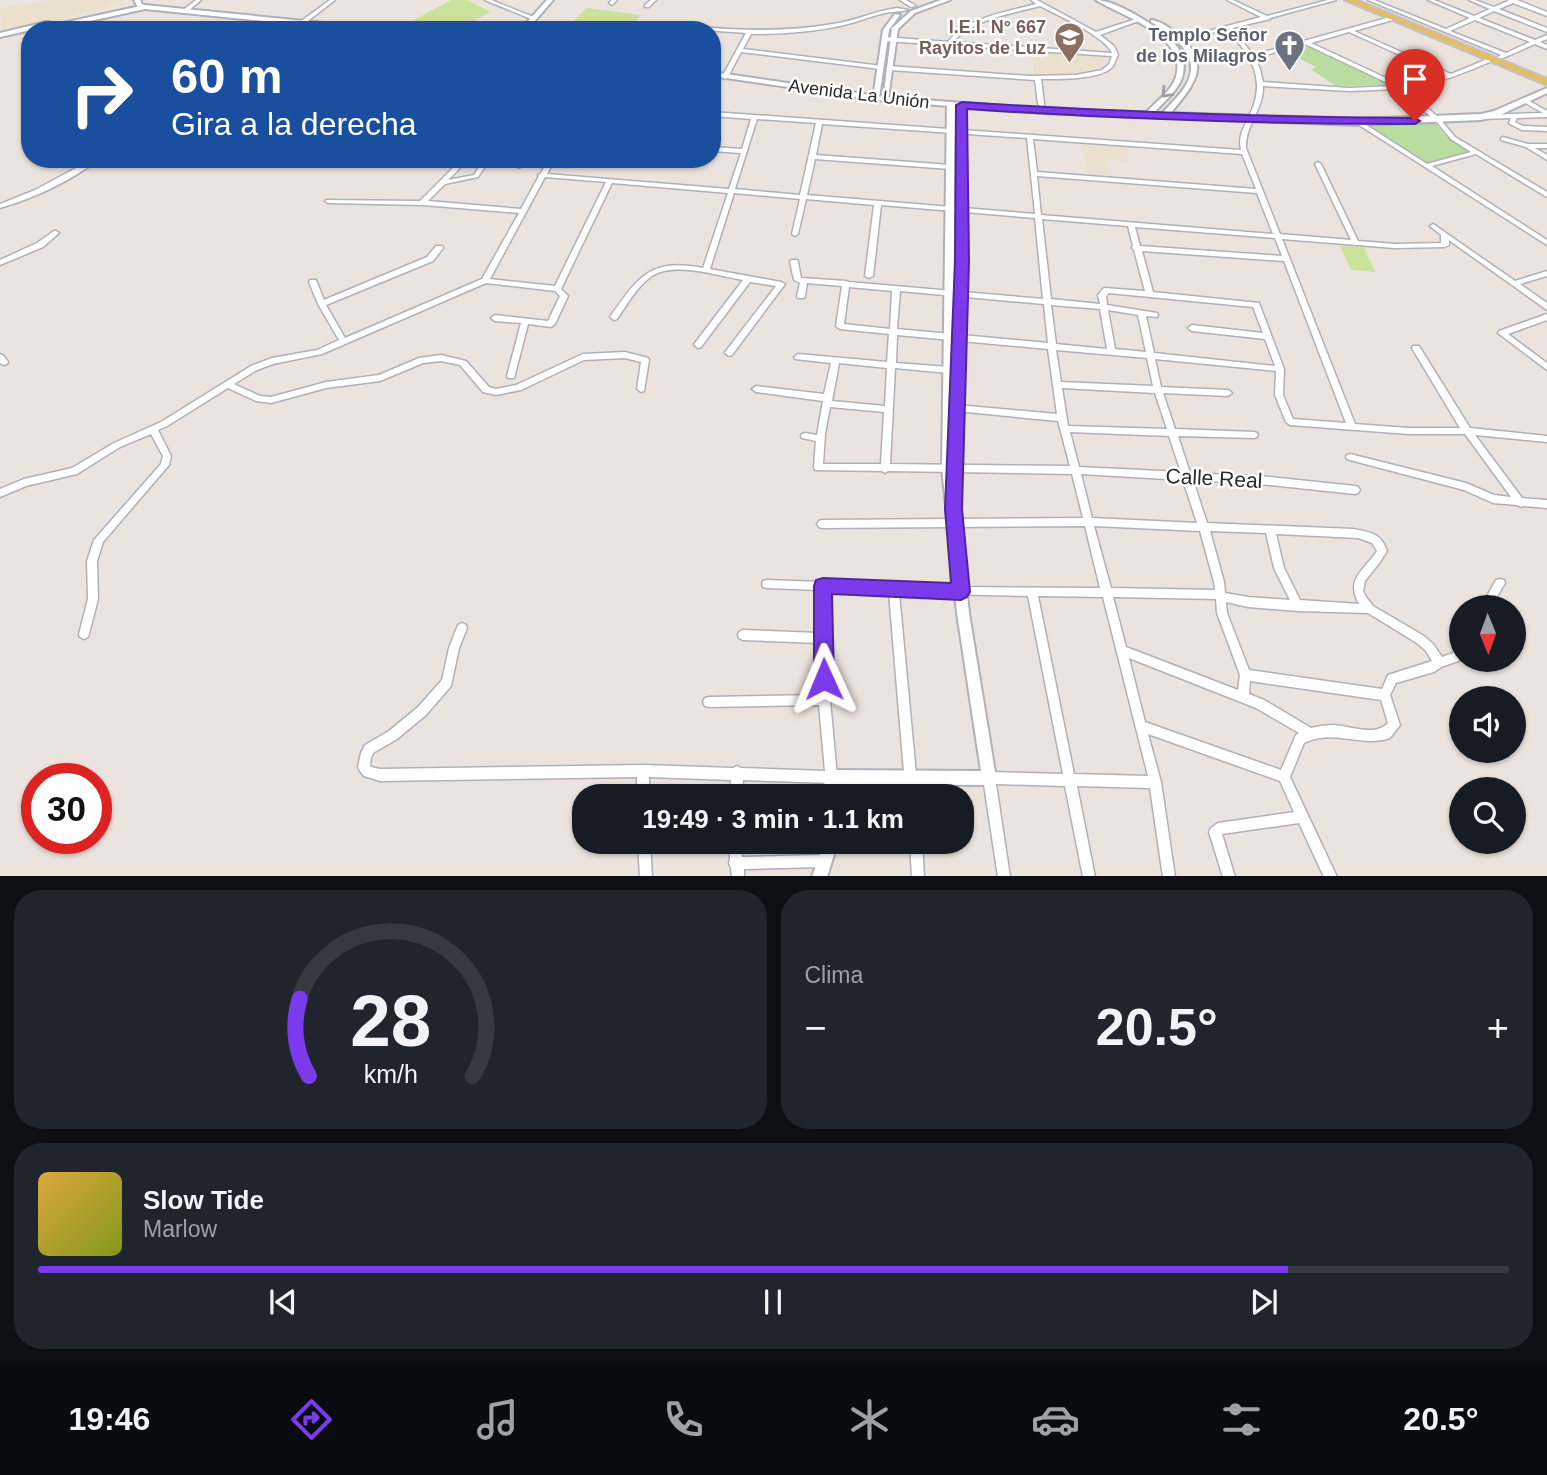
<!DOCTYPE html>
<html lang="es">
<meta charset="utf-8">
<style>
:root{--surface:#171b24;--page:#20242c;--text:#f1f3f6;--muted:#9ea1a6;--line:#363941;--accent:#7c3aed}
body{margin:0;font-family:Helvetica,sans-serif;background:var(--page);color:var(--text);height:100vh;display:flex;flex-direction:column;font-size:26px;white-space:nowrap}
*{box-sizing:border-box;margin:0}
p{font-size:23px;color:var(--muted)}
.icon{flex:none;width:38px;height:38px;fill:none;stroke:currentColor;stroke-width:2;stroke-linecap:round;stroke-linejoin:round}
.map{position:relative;height:876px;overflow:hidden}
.drawer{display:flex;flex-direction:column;gap:14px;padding:14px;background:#0d0f14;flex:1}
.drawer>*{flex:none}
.hud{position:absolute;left:21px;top:21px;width:700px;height:147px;border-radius:28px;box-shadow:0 2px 5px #0004;background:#1a4fa0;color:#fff;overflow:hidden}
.needle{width:46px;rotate:179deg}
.buttons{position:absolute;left:1449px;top:595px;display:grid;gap:14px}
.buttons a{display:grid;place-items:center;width:77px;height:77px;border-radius:50%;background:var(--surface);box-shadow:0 2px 5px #0004;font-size:35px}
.speed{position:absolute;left:21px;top:763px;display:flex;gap:14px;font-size:35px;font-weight:700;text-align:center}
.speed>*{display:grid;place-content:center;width:91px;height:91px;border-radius:50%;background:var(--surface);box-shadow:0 2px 5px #0004;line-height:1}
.speed .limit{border:10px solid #d22;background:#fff;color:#111}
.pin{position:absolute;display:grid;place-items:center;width:60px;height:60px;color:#fff;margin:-72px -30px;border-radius:50% 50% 50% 0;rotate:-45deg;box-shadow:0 0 7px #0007}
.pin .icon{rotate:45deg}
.me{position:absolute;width:77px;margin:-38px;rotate:359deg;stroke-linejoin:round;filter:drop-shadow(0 0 5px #0008)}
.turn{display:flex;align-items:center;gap:24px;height:147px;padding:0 35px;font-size:32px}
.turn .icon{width:91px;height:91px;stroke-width:2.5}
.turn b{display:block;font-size:49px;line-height:60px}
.big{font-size:52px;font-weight:700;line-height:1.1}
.drawer .widget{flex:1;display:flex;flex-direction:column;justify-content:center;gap:10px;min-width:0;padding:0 24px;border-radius:28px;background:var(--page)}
.drawer .dial{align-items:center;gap:0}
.dial svg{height:182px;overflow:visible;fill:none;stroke:var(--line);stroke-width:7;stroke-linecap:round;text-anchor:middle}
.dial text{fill:var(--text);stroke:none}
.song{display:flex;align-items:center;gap:21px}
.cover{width:84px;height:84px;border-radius:10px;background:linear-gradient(135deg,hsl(40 70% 55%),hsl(70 70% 35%))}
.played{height:7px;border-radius:4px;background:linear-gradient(90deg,var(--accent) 85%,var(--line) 85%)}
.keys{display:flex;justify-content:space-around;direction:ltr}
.heat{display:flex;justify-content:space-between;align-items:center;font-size:38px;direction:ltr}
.drawer .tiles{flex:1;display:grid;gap:14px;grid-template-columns:1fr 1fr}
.widget:last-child{grid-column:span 2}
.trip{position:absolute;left:572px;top:784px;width:402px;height:70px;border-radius:28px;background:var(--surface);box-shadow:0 2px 5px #0004;font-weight:700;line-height:70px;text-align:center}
.tabs{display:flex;height:112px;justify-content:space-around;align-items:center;background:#090b0e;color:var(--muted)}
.tabs .icon{width:49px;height:49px}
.tabs .active{color:var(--accent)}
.tabs b{font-size:32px;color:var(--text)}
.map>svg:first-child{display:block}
.education{fill:#ebdfce}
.green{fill:#b9dd9f}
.pitch{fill:#cae39b}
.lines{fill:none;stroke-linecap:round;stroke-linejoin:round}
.minor-casing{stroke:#aeb1ba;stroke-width:3}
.tertiary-casing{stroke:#aeb1ba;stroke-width:4}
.secondary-casing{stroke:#aeb1ba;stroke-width:4}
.primary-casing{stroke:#c3c3c3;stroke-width:4}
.minor{fill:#fff;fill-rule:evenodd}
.tertiary{fill:#fff;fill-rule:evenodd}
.secondary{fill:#fff;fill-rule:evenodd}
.primary{fill:#e4bd69;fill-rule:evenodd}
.oneway{stroke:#9f9f9f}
.route{fill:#7c3aed;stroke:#51269a;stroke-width:2}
.labels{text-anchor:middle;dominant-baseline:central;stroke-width:5;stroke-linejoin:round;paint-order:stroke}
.far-education-label{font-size:18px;font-weight:bold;fill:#785e54;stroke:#fff;text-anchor:end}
.far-worship-label{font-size:18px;font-weight:bold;fill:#5b616d;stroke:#fff;text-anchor:end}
.far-street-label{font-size:18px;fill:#2a2a2a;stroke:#fff}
.street-label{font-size:21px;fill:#2a2a2a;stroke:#fff}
</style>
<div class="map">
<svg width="1547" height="877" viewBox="0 0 1547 877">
<rect width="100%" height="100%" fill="#ebe4de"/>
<g class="education">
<polygon points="52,0 124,0 124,3 2,33 0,8"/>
<polygon points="1032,52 1108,57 1102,67 1083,74 1034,74"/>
<polygon points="1082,143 1126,146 1129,162 1107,160 1109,176 1087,174"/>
</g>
<g class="green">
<polygon points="1311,46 1393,85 1336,86 1312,70 1316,67 1288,53"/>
<polygon points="1434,122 1444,134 1471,152 1427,163 1365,124"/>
</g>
<g class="pitch">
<polygon points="451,0 467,0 490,12 458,30 399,28"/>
<polygon points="587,8 641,15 628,30 564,30"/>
<polygon points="1340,246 1364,247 1375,272 1351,270"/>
</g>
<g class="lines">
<defs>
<g id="minor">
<polygon points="196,0 201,0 187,12 183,12 183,10"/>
<polygon points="330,0 335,0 304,24 300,24 300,22"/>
<polygon points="485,0 491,0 536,18 531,19"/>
<polygon points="612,0 617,0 612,5 609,3"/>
<polygon points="651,0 656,0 649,7 645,7 645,5"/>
<polygon points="900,0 906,0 916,6 911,7"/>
<path d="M1031 0H1037L1096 32 1136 19 1141 20 1100 35 1114 46 1118 55C1117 56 1114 65 1113 66 1103 80 1058 79 1041 79L1045 111 1042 113 1039 111 1035 80 889 70 886 68 889 66 1029 76 1076 75 1102 70 1109 64 1112 56 885 41 882 39 885 37 948 42C967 17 1007 12 1036 4ZM1040 6C1057 15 1105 36 1112 53L953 42C970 20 1014 13 1040 6Z"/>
<path d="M1227 0H1233L1267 16 1328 0H1336L1270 18V19L1232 28 1253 55 1394 16 1397 18 1396 19 1354 31 1451 74 1490 58H1494V60C1465 73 1437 84 1405 88L1440 119 1455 137 1547 192V197L1545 196 1476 154 1432 166 1547 240V245L1356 123V121H1360L1427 164 1471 152 1451 139 1436 121 1399 89 1349 91 1263 86C1264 109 1245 125 1246 148L1280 234 1351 240 1315 164 1318 162 1321 164 1358 241 1395 244 1441 243V235L1430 226 1433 224 1515 281 1547 271V276L1520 284 1547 303V310L1449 240V245L1445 247 1395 248 1282 239 1355 424 1408 428H1460L1412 348 1413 346H1419L1470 428 1547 436V442L1475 435 1522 498 1547 500V508L1524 506 1521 507 1517 505 1493 503 1464 490 1350 460 1347 459 1346 457 1347 455 1350 454 1466 483 1494 495 1511 497 1465 434H1408L1290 425 1286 422 1275 395 1276 371 1155 359 1161 387 1228 390 1232 393 1228 396 1163 393 1175 429 1254 432 1257 433 1258 435 1257 437 1254 438 1178 436 1190 473 1270 477 1355 486 1358 487 1360 490 1358 493 1355 494 1270 485 1193 480 1207 523 1353 529C1370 532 1381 533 1387 551L1380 562 1365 581 1363 591 1366 597 1373 606 1424 636 1433 644 1442 657 1453 653 1457 648 1461 646V660L1441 667 1434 672 1396 683 1390 695 1400 725 1390 738C1360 748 1335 728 1304 743L1290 777 1337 877H1324L1299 823 1222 834 1235 877H1223L1209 832 1211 828 1218 823 1294 812 1280 781 1148 734 1161 782 1175 877H1163L1150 788 1077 786 1095 877H1083L1065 786 996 784 1010 877H998L983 778 985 774 989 772 1063 774 1028 596 899 593 918 796H906L889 593 828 591 830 700 837 777 835 781 831 783 743 780 742 796H730L731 780 649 777V796H637V777L380 781 364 776 360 771 358 767 361 753 365 745 389 731 418 707 442 680 449 648 458 625 462 623 466 625 467 628 459 648 451 686 426 715 397 739 373 753 371 758 370 765 371 767 380 769 643 765 733 768 737 766 741 768 825 771 819 705 709 707 705 706 703 702 705 698 709 697 818 695V643L743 640 739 638 738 635 739 632 743 630 818 633V590L767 588 763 587 762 584 763 581 767 580 961 587 1100 588 1085 526 822 528 819 527 817 524 819 521 822 520 1083 518 1072 474 888 471 885 473 882 471 815 470 814 467 816 441 802 438 801 436 802 434 805 433 817 435 823 401 756 392 752 389 756 386 824 394 831 363 795 359 794 357 798 354 887 362 889 334 840 329 836 326 842 286 807 283 805 296 804 298H798L797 296 800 283 794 280 790 262 791 260H797L798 262 801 278 846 281 849 282 1043 299 1035 218 881 205 873 276 869 278 865 276 874 205 806 199 798 234 795 236 792 234 800 199 734 193 710 269 781 282 785 284 732 355 729 356 725 353 726 351 776 286 750 282 701 347 698 348 694 345 695 343 743 280C718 276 675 261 652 276 637 286 627 305 617 319L614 320 610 317C639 276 650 258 703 268L728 193 612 183 561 289 568 296 555 324 551 327 528 324 514 378H508L507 376 521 323 495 321 491 318 495 315 548 321 560 296 555 291 486 283 322 354 273 364 257 370 234 384 260 396 271 397 326 382 379 375 419 358 441 355 466 361 489 387 496 389 516 385 583 354 625 352 648 358 649 360 644 391 641 392 637 389 641 362 625 358 584 360 521 390 496 395 483 392 460 365 441 361 423 363 380 381 326 388 271 403 256 401 228 388 167 426 158 430 171 456 169 465 103 542 97 561 98 599 89 634 88 637 84 639 80 637 79 634 88 599 87 561 94 540 161 464 163 456 151 434 120 447 77 474 26 486 0 497V489L24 479 72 468 114 443 161 422 251 366 272 358 317 350 339 340 318 304 309 282 310 280H316L324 300 427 257 436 246H442L443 248 433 261 326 305 345 338 482 279 519 213 423 205 328 203 325 201 326 200 420 201 453 168 458 159H464L458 170 448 180 474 175 484 159H490L478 177 445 184 428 201 521 209 539 176 538 175 541 173 549 159H555L547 174 729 189 741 153 712 151V147L742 149 751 119 712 116V112L1241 150C1238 137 1243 129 1248 118 1268 81 1252 57 1227 29L1169 44 1166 42 1261 17ZM1349 32 1446 76 1415 84 1401 85 1311 43ZM1305 44 1394 86 1349 88 1263 82 1260 69 1255 58ZM757 119 816 123 800 195 735 189ZM822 124 1027 138 1035 214 807 195 815 159 950 169 953 167 950 165 816 155ZM1033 139 1242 154 1256 189 1037 172ZM1037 176 1257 193 1273 234 1041 215ZM545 177 606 182 555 286 490 279ZM1042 219 1128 226 1133 246 1132 248 1134 250 1145 291 1104 288 1098 295 1100 304 1051 299ZM1135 227 1275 238 1282 256 1140 246ZM1142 251 1284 261 1346 423 1293 419 1283 395 1284 369 1259 303 1153 292ZM849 287 892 291 890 329 844 324ZM900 291 1044 304 1048 343 897 329ZM1109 293 1253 307 1263 333 1192 325 1188 328 1192 331 1265 339 1275 366 1154 353 1146 316 1157 317 1158 315 1157 313 1107 305 1106 296ZM1051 305 1100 309 1107 349 1056 344ZM1108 310 1138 315 1146 352 1115 349ZM897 335 1048 349 1057 414 956 405 952 408 956 411 1058 421 1070 466 890 464 895 368 948 373 952 370 948 367 896 363ZM1056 350 1147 358 1153 386 1061 382ZM839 363 887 368 885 406 832 401ZM1062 388 1155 393 1167 429 1068 426ZM830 407 884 412 881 464H823L825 434ZM1070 432 1169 436 1181 472 1079 467ZM1081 474 1183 480 1197 523 1092 518ZM1094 526 1200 531 1214 582 1215 590 1111 588ZM1210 531 1266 533 1274 568 1290 600 1248 597 1225 593 1224 582ZM1276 534 1358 538 1372 543 1377 551C1364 571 1345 578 1359 604L1300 600 1284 568ZM1038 596 1103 597 1148 776 1074 774ZM1113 597 1216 599 1217 613 1240 675 1238 690 1126 647ZM1226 602 1248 607 1298 611 1368 613 1417 643 1426 651 1432 661 1388 675 1382 689 1249 670 1227 613ZM1129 658 1256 708 1299 733 1296 735 1281 770 1145 722ZM1250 681 1381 700 1388 723C1375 737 1350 726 1334 725 1326 725 1319 726 1311 728L1264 700 1249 694Z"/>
<path d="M1368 0H1374L1446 29 1470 18 1428 0H1434L1474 16 1490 9 1469 0H1475L1494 7 1508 1V0H1517L1547 12V16L1513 3 1499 9 1547 28V32L1494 11 1479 18 1535 40 1547 35V39L1540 42 1547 45V49L1535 44 1503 58H1499L1498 57 1501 55ZM1475 20 1530 42 1506 53 1450 31Z"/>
<path d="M897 8 908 10C900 12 890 11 881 14 869 17 857 22 844 25 814 32 782 34 751 34L743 49 882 66 883 67 880 69 741 52 728 77 725 79 722 77 746 33 677 28 676 30H671L676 24C729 31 780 33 833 24 855 21 875 11 897 8Z"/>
<polygon points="1524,98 1547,111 1547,117 1517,118 1515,122 1523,126 1547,127 1547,131 1522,130 1510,124 1509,123 1511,118 1482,119 1479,117 1482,115 1543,113 1522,101 1522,99"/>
<polygon points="1503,137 1528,144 1547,144 1547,148 1535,148 1547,155 1547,160 1526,147 1501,140 1501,138"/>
<path d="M91 159H99C71 181 34 198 0 208V204L35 190 78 167 46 164 44 163V161L84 164Z"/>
<polygon points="520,159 526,159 521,167 519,168 516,166"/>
<polygon points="54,231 56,231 59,233 43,247 0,265 0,260 37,243"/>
<polygon points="1547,314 1547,320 1508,334 1547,363 1547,370 1498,333 1499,331"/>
<path d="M0 354C4 355 6 359 8 362L7 364 4 365 0 363Z"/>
<polygon points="1500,579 1504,580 1505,583 1491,607 1481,607 1496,580"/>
<polygon points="638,842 650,842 652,877 640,877"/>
<polygon points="729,842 741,842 742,857 824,855 828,857 830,861 828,865 824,867 744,869 744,877 732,877 731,868 729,863 730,859"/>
<polygon points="910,842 922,842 924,877 912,877"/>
</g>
<g id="tertiary">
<polygon points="134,0 140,0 142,4 148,7 145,9 137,6"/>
<polygon points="547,0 553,0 527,30 520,30"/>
<polygon points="941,0 950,0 915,13 898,29 888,99 883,100 892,28 911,11"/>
<path d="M1096 0C1117 0 1169 32 1180 51 1184 59 1185 69 1182 78 1177 93 1160 104 1151 117L1144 115C1154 103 1171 92 1176 77 1189 36 1121 16 1096 0Z"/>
<polygon points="895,14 900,15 889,30 879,98 876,100 873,98 883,30"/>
<path d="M1151 20C1161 21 1171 29 1179 35 1216 68 1189 89 1167 118H1164L1160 116C1169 105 1182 94 1188 81 1201 54 1171 34 1151 22Z"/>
<polygon points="951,102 955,104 953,375 958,261 958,105 962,103 966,105 966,261 959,482 958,485 955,486 969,613 996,778 994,783 989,785 838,784 839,796 825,796 824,777 826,772 831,770 981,771 957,613 942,468 947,104"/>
<polygon points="824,842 838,842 827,877 812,877"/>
</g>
<g id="secondary">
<polygon points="145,5 375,28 378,30 351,30 145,9 49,30 35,29 0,37 0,33 46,22 49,22 49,26"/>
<polygon points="712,72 885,97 1042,109 1358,119 1481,114 1494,111 1547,88 1547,93 1500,115 1481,120 1358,125 1042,113 885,101 712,76"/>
</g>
<polygon id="primary" points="1345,0 1356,0 1547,79 1547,85"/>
</defs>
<use href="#minor" class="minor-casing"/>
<use href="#tertiary" class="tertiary-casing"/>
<use href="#secondary" class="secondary-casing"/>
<use href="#primary" class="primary-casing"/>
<use href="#minor" class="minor"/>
<use href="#tertiary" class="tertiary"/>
<use href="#secondary" class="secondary"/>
<use href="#primary" class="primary"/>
</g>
<defs><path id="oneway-chevron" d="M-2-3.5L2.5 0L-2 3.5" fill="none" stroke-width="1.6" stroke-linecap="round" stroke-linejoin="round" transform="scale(1.75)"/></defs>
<use class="oneway" href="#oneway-chevron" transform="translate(1166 93) rotate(133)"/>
<path class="route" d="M962 102C1113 112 1264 117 1415 118L1420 121 1415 124C1265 124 1116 119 967 109L969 261 962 509 970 592 967 597 961 600 832 594 834 679 831 686 824 689 817 686 814 679V586L816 580 823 578 951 583 945 509 955 261 956 105Z"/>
<defs>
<symbol id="school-pin" viewBox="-11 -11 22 30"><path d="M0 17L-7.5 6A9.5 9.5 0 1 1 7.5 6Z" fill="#8d6e63" stroke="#fff"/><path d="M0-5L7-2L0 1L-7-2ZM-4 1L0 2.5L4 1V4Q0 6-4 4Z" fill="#fff"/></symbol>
<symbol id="church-pin" viewBox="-11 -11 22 30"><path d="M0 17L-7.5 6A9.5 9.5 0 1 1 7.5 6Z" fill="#6b7280" stroke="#fff"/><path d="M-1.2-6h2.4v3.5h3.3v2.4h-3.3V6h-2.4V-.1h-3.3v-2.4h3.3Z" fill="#fff"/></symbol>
</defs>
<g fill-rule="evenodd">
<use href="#school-pin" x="1052" y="20" width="35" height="47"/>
<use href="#church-pin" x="1272" y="28" width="35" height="47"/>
</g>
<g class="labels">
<g class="far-education-label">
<text x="1046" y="27">I.E.I. N° 667<tspan x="1046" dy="21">Rayitos de Luz</tspan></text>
</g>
<g class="far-worship-label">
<text x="1267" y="35">Templo Señor<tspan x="1267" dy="21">de los Milagros</tspan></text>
</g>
<g class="far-street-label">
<text transform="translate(859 94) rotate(7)">Avenida La Unión</text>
</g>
<g class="street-label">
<text transform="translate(1214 478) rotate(3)">Calle Real</text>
</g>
</g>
</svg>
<div class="buttons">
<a><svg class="needle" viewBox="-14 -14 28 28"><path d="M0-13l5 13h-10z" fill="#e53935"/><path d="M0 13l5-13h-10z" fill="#9ea1a6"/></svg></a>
<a><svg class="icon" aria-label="sound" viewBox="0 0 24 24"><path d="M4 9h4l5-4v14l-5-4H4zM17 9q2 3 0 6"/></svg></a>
<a><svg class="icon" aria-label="search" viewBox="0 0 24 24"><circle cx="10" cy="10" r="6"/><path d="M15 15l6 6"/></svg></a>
</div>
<div class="speed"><div class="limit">30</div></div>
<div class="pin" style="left:1415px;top:121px;background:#d93025"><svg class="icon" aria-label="arrive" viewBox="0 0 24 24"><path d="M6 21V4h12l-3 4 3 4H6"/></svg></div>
<svg class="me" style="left:824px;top:679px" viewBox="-20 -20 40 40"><path d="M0-17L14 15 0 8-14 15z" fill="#7c3aed" stroke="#fff" stroke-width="4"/></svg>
<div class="trip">19:49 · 3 min · 1.1 km</div>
<div class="hud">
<div class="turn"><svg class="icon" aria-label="right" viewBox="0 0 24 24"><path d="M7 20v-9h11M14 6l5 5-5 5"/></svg><div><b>60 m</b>Gira a la derecha</div></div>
</div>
</div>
<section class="drawer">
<div class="tiles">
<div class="widget dial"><svg viewBox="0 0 100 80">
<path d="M14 69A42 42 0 1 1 86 69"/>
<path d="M14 69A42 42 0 0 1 10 35" stroke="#7c3aed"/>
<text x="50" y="56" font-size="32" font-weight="700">28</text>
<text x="50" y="72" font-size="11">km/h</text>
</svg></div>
<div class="widget"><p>Clima</p>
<div class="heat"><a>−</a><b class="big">20.5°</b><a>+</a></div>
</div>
<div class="widget">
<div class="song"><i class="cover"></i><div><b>Slow Tide</b><p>Marlow</p></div></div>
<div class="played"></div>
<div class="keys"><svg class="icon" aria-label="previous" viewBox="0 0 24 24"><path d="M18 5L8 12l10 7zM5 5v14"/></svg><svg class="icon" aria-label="pause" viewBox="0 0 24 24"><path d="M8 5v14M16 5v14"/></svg><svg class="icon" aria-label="next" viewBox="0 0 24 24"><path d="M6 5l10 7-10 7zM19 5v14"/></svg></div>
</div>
</div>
</section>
<nav class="tabs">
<b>19:46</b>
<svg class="icon active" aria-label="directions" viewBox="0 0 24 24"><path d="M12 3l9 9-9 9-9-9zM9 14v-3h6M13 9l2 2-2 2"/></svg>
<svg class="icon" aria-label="music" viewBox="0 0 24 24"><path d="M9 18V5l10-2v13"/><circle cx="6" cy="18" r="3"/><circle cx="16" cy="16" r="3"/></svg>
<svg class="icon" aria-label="phone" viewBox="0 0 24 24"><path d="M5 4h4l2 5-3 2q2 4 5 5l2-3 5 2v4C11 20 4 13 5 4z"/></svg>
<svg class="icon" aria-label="climate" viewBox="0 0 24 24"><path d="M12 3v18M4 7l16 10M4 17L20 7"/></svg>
<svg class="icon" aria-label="car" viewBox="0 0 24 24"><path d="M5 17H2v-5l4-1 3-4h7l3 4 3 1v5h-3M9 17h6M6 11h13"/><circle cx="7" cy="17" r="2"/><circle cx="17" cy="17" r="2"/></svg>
<svg class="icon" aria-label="filters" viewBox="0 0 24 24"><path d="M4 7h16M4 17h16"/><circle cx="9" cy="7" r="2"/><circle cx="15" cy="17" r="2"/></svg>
<b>20.5°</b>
</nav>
